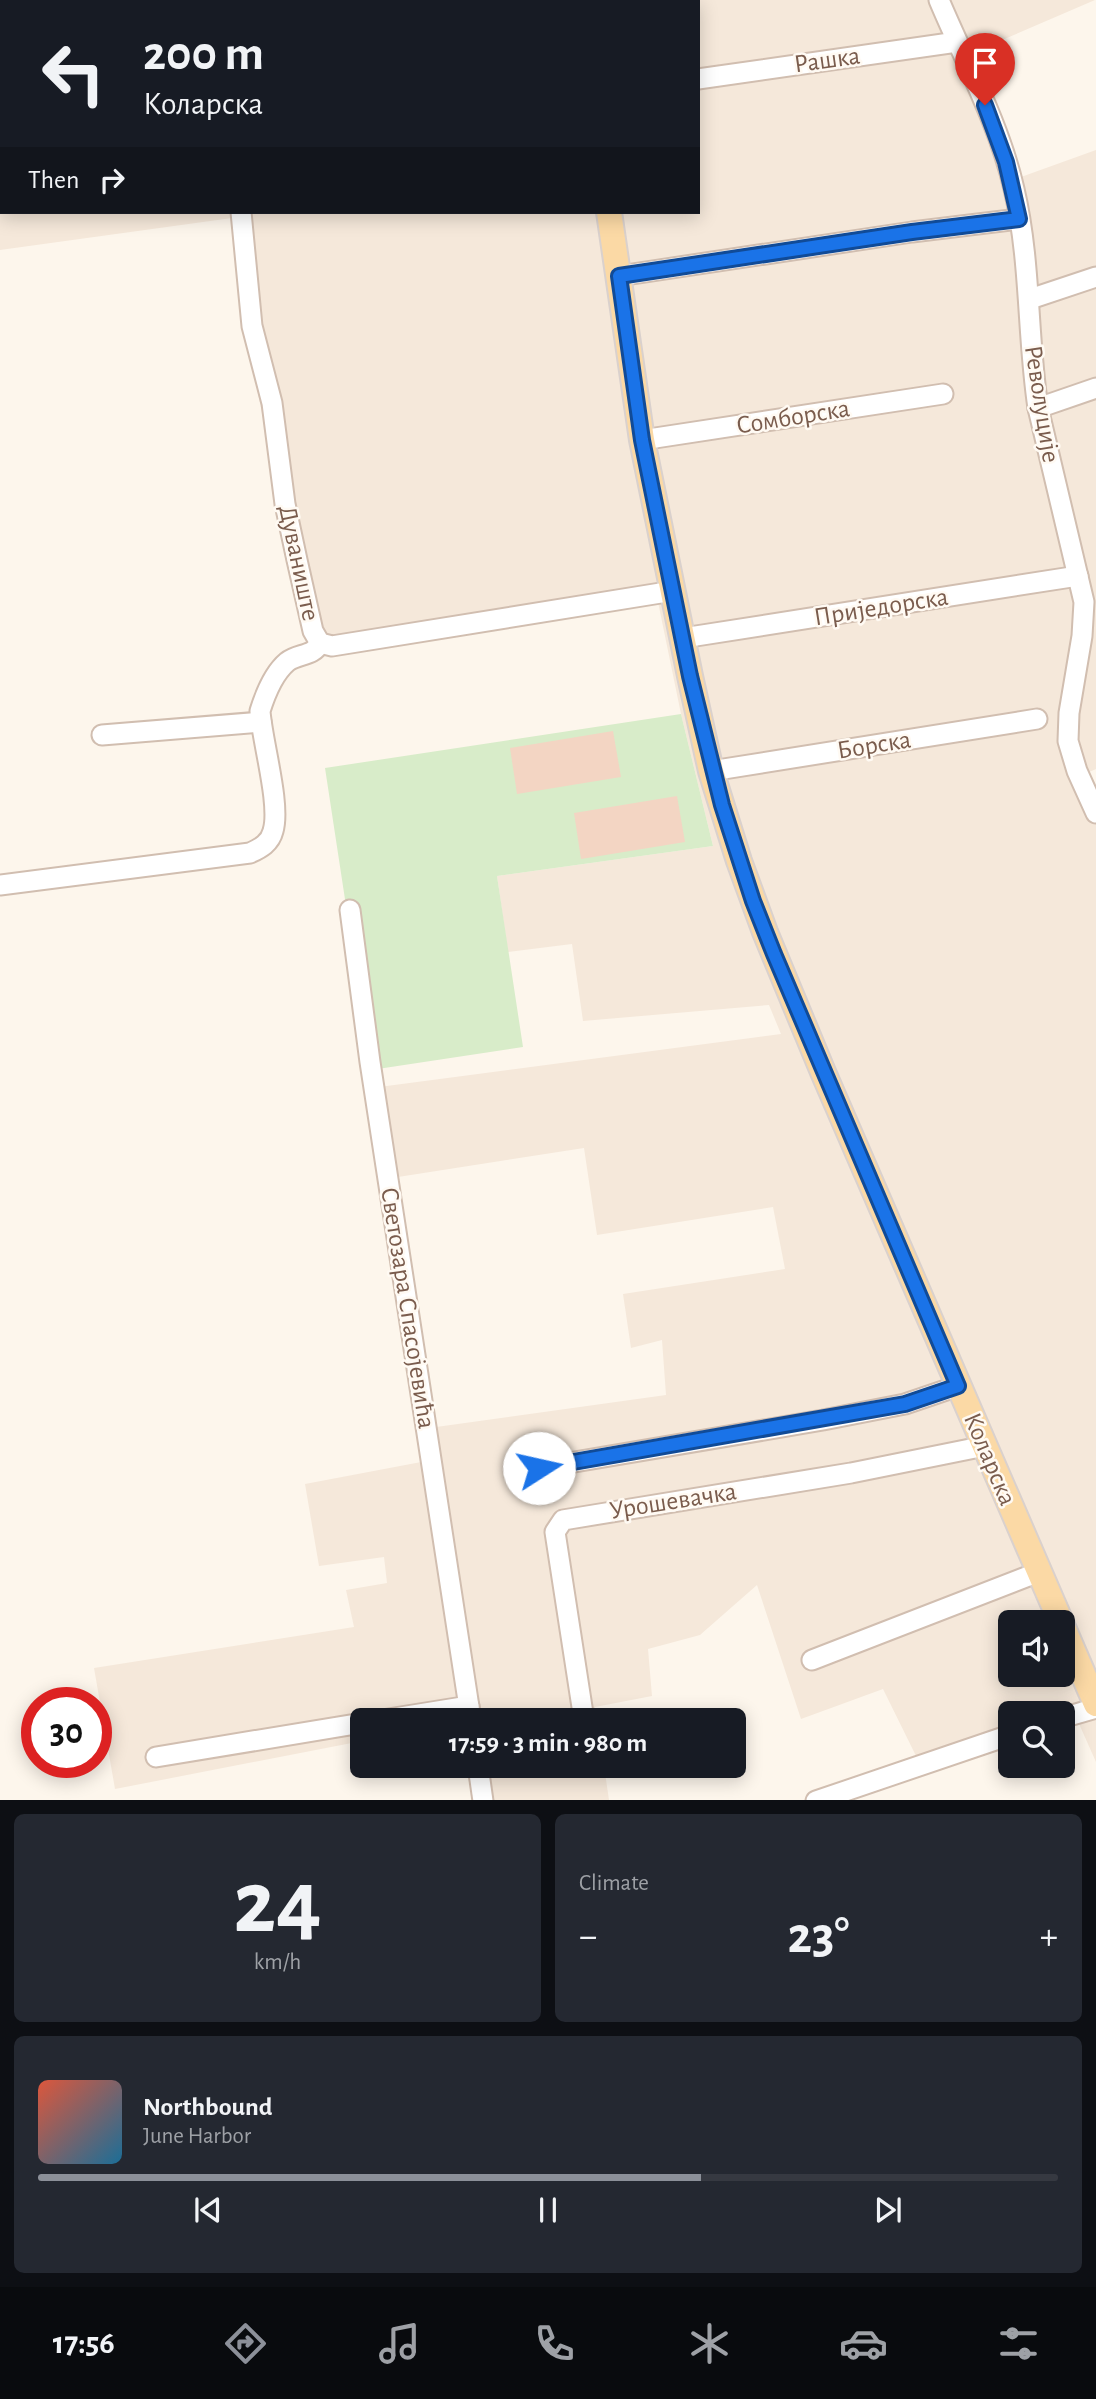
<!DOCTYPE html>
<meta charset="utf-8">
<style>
:root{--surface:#171b24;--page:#242831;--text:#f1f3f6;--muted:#9ea1a6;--line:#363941;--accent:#8c9099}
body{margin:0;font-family:"Alegreya Sans",sans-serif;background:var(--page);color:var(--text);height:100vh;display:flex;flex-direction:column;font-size:26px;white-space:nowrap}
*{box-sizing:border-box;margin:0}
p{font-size:23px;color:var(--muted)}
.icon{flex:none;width:38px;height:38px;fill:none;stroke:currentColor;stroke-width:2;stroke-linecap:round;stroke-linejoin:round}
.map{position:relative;height:1800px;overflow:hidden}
.details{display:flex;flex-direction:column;gap:14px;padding:14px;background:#0d0f14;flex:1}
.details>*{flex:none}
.hud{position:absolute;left:0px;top:0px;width:700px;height:214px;box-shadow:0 4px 18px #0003;background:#171b24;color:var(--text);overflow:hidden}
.fabs{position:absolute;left:998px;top:1610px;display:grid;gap:14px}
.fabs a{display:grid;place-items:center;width:77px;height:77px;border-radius:10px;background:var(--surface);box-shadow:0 4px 18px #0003;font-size:35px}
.speed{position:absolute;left:21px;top:1687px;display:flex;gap:14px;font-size:35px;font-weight:700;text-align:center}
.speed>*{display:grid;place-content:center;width:91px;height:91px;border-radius:50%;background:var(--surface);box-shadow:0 4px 18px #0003;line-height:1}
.speed .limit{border:10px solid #d22;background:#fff;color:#111}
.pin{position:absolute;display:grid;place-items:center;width:60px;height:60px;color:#fff;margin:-72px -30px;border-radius:50% 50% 50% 0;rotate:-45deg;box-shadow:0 0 7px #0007}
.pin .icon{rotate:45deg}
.me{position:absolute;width:77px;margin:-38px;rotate:80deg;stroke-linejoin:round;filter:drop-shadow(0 0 5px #0008)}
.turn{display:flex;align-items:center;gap:24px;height:147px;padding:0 28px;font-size:32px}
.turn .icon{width:91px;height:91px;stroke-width:2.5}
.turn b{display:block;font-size:49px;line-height:60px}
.then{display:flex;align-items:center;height:66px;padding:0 28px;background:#0003;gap:14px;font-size:26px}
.big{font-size:52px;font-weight:700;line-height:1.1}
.details .tile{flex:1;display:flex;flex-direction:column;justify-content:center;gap:10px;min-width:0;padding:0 24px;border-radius:10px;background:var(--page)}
.details .dial{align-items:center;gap:0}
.dial b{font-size:91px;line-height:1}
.song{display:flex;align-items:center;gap:21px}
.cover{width:84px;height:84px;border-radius:10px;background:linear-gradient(135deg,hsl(10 70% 55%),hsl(200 70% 35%))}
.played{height:7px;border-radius:4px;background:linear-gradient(90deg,var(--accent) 65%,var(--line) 65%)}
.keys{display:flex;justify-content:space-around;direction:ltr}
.heat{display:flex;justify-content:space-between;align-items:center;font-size:38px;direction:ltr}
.details .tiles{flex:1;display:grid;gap:14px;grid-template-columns:1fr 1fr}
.tile:last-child{grid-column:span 2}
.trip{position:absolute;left:350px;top:1708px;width:396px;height:70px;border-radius:10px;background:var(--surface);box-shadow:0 4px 18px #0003;font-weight:700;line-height:70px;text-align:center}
.menu{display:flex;height:112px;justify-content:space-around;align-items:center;background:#090b0e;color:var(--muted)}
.menu .icon{width:49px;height:49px}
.menu .selected{color:var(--accent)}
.menu b{font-size:32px;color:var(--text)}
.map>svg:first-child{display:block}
.residential{fill:#f5e8da;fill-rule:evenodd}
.green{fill:#d8ecc9}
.building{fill:#f3d5c3}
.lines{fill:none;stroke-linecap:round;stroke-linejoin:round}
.minor-casing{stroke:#d1beb0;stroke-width:23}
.major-casing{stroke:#dad1cd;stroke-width:28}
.minor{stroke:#fff;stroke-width:19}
.major{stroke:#fbd9a5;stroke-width:24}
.route-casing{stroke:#114b97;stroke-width:18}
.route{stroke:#1a73e8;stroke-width:12}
.labels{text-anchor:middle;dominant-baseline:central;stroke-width:5;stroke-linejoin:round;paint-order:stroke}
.street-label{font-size:26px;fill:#7a5c4d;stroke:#fffaf3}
</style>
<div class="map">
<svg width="1096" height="1801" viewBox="0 0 1096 1801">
<rect width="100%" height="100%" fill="#fdf6ec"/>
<g class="residential">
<path d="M0 0H1095L972 53 1021 177 1096 150V769L1087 773 1096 793V1762L1072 1708 1078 1704 1051 1713H1010V1728L919 1762 883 1689 801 1719 757 1585 700 1635 648 1649 652 1696 595 1707 597 1720H362V1741L115 1789 94 1668 354 1627 346 1590 387 1583 384 1557 319 1566 305 1484 437 1459 429 1428 666 1395 662 1340 631 1348 623 1294 785 1269 773 1207 597 1235 584 1148 398 1177 379 1087 781 1034 769 1005 583 1021 572 944 508 952 497 876 713 846 681 714 658 602 315 653 275 478 244 323 232 218 0 250ZM2 2H698V212H2ZM1010 1622H1062V1675H1010Z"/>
<polygon points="469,1766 604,1766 609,1800 474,1800"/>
</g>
<polygon class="green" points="681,714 713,846 497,876 523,1047 371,1070 325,768"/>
<g class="building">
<polygon points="613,731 621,777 517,794 510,748"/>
<polygon points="677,796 685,842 581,859 574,813"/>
</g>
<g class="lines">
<defs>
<g id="minor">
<polyline points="214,0 214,2"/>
<path d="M939 0C965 62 999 123 1014 189 1031 261 1027 335 1038 408L1084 602 1082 636 1069 713 1068 741 1077 771 1096 813"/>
<polyline points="584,2 594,0"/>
<polyline points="698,79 957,42"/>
<polyline points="0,112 2,112"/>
<polyline points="241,212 252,326 272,403 285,504 297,560 313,631 320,643 332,646 673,591"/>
<polyline points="619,276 912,232 1019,219"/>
<polyline points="1030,299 1096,277"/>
<polyline points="1038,408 1096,388"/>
<polyline points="642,440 943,394"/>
<polyline points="683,638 1078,576"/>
<polyline points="102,735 261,722"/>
<polyline points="711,771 1037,719"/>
<path d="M0 885 250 853C261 848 270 843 273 831 281 805 262 741 260 711 265 695 274 673 287 662 298 653 313 657 320 643"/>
<polyline points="350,910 370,1062 471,1720"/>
<polyline points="539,1468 823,1420 905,1404 958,1386"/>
<polyline points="812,1660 1039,1572"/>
<polyline points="1062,1718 1096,1708"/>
<polyline points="382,1720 469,1706"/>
<polyline points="584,1720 555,1532 563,1520 851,1473 985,1446"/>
<polyline points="156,1757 362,1723"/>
<polyline points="478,1766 483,1801"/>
<polyline points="816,1801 1010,1735"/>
</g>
<g id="major">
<polyline points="578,0 579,2"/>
<polyline points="609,212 642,440 690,676 711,771 739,861 765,932 823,1072 1061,1622"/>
<polyline points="1062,1625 1096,1704"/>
</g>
</defs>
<use href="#minor" class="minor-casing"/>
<use href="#major" class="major-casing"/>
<use href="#minor" class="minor"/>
<use href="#major" class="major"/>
</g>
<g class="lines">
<defs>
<polyline id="route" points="539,1468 905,1404 958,1386 774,954 753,901 722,805 690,676 642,440 619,276 912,232 1019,219 1006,162 985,105"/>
</defs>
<use href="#route" class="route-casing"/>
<use href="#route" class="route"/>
</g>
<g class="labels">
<g class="street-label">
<text transform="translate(827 60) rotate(-8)">Рашка</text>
<text transform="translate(1042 404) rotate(81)">Револуције</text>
<text transform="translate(793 417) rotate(-9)">Сомборска</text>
<text transform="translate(299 563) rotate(78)">Дуваниште</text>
<text transform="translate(881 607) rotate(-9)">Приједорска</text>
<text transform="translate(874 745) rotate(-9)">Борска</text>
<text transform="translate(408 1308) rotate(81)">Светозара Спасојевића</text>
<text transform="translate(990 1459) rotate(67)">Коларска</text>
<text transform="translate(673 1501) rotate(-9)">Урошевачка</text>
</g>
</g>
</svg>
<div class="fabs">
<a><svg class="icon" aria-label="sound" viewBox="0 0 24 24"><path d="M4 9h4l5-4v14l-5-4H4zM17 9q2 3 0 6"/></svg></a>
<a><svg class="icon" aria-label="search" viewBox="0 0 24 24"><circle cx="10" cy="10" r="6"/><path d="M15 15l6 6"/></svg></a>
</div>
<div class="speed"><div class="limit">30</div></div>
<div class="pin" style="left:985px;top:105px;background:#d93025"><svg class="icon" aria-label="arrive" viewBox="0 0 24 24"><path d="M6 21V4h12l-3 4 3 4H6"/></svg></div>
<svg class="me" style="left:539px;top:1468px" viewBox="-20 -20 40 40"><circle r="19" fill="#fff"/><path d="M0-13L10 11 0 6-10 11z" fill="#1a73e8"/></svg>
<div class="trip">17:59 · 3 min · 980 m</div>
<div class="hud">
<div class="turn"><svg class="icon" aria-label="left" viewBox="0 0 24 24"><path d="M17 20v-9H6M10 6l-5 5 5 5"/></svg><div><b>200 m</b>Коларска</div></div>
<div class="then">Then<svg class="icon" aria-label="right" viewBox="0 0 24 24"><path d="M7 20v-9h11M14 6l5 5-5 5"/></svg></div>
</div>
</div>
<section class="details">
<div class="tiles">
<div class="tile dial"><b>24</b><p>km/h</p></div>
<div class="tile"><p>Climate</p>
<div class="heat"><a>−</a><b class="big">23°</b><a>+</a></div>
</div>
<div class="tile">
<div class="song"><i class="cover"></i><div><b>Northbound</b><p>June Harbor</p></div></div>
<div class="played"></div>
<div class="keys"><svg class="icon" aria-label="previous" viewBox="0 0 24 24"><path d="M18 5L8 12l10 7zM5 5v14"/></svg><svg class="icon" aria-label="pause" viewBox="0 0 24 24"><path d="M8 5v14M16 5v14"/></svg><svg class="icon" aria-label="next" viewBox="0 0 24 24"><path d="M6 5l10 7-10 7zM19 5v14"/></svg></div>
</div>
</div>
</section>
<nav class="menu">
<b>17:56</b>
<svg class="icon selected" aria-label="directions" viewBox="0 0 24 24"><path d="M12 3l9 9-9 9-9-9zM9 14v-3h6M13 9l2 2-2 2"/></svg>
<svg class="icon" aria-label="music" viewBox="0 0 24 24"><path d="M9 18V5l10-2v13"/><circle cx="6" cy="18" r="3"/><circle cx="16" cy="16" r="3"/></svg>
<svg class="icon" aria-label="phone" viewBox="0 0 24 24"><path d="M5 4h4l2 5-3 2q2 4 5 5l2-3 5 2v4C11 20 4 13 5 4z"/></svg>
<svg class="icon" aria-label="climate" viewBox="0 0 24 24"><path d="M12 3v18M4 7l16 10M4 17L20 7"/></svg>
<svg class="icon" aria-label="car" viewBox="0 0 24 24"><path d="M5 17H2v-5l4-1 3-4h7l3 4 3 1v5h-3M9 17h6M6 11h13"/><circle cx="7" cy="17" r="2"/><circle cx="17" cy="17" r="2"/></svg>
<svg class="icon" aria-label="filters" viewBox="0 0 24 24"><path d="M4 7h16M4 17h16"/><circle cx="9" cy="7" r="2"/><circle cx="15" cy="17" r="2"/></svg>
</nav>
